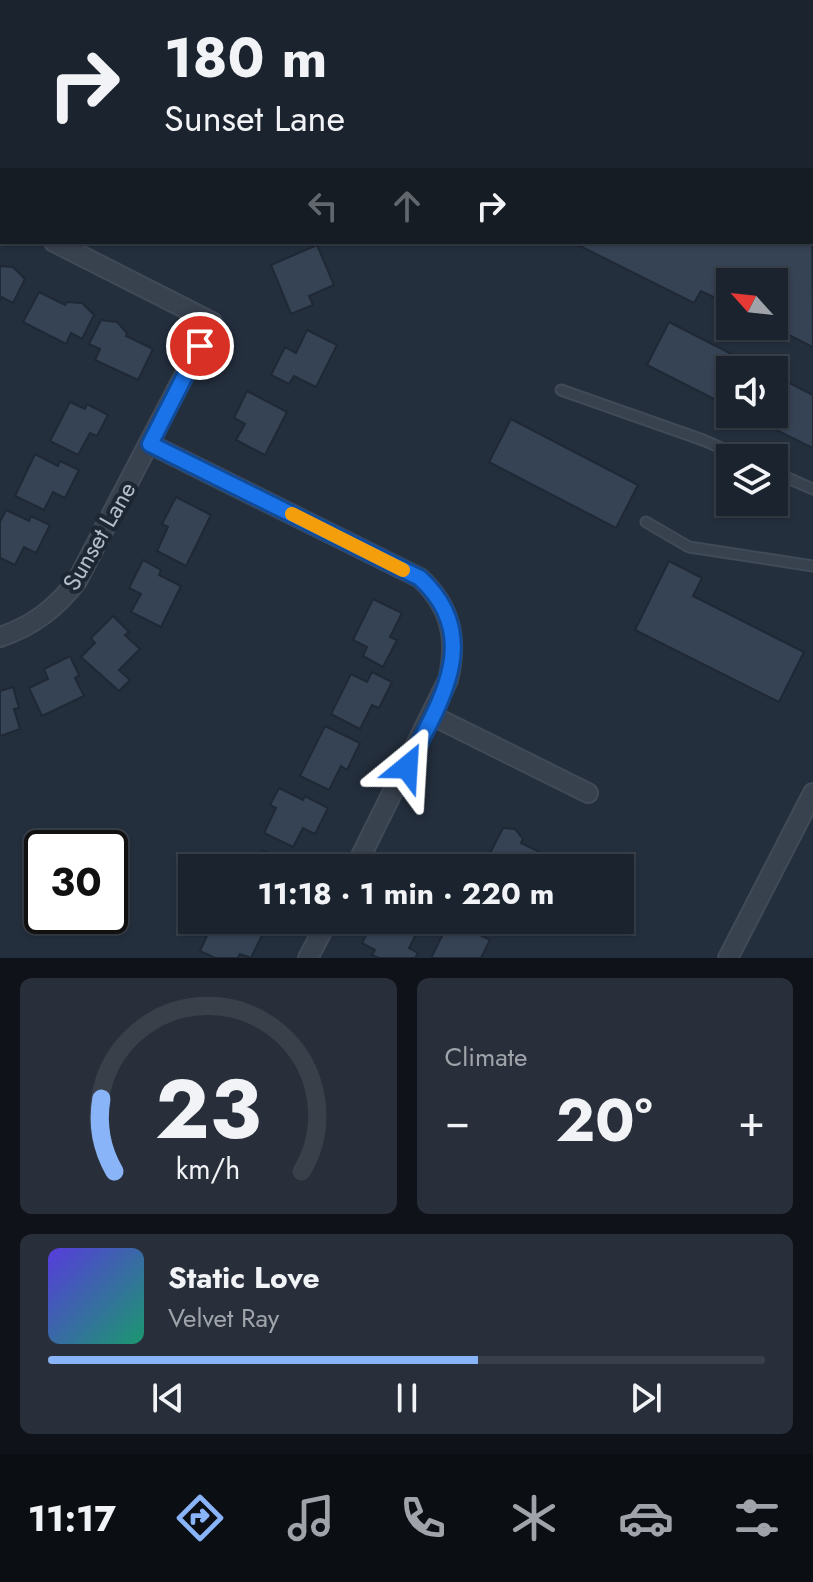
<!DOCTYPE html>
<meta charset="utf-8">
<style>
:root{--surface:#1b232e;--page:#282f3a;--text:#f1f3f6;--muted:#a0a4aa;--line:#39404a;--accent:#8ab4f8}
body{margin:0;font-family:Jost,sans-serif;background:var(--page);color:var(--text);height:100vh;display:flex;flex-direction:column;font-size:30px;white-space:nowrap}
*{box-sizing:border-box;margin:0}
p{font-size:26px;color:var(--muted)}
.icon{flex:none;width:44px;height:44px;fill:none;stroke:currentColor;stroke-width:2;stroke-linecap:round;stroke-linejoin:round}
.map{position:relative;height:958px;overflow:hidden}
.details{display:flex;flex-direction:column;gap:20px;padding:20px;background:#0f1319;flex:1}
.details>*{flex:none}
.top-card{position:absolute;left:0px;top:0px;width:814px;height:244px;box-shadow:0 2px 6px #0004,0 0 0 2px var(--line);background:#1b232e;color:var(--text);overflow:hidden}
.needle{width:52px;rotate:297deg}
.controls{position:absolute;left:716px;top:268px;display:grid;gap:16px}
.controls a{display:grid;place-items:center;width:72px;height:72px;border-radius:0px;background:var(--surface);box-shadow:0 2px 6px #0004,0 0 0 2px var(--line);font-size:40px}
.speed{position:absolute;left:24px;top:830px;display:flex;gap:16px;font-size:40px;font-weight:700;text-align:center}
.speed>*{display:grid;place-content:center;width:104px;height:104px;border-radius:50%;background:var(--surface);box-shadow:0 2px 6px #0004,0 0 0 2px var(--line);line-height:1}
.speed .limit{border:4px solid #111;border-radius:12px;background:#fff;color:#111}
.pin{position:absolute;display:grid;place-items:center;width:68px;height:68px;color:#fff;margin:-34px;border:4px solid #fff;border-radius:50%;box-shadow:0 2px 8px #0007}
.me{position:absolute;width:88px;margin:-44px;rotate:27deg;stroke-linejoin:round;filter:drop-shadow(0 0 6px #0008)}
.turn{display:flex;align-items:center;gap:28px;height:168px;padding:0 32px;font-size:36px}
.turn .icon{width:104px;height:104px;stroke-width:2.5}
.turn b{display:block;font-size:56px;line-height:68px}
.lanes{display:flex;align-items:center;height:76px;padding:0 32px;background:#0003;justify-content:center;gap:40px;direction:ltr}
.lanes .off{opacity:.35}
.big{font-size:60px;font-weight:700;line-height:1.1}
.details .card{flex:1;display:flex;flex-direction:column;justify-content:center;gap:12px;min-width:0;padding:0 28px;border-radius:12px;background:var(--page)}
.details .dial{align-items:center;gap:0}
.dial svg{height:208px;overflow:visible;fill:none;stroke:var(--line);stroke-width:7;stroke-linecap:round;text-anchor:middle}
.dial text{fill:var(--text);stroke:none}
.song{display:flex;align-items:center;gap:24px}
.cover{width:96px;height:96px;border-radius:12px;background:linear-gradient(135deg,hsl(250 70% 55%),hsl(160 70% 35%))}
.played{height:8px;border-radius:4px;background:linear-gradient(90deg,var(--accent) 60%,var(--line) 60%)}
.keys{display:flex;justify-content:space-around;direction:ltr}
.heat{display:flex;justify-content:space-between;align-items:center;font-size:44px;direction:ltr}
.details .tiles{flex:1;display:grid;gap:20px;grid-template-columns:1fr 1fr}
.card:last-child{grid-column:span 2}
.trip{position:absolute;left:178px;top:854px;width:456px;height:80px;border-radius:0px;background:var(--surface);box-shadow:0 2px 6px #0004,0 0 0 2px var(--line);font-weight:700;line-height:80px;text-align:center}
.menu{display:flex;height:128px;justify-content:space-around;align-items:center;background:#0b0e12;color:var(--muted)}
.menu .icon{width:56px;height:56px}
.menu .selected{color:var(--accent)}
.menu b{font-size:36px;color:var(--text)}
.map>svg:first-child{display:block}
.building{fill:#364354;stroke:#1f2835;stroke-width:2}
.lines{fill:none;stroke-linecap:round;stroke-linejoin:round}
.lane-casing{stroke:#414a57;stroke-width:13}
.street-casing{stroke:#414a57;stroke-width:22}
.lane{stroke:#38414e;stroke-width:9}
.street{stroke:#38414e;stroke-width:18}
.route-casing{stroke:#114b97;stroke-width:20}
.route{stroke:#1a73e8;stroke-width:14}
.slow{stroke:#f59e0b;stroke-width:14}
.labels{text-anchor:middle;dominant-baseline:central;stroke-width:8;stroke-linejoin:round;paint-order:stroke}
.street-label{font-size:24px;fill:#b4bcc9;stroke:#1d2633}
</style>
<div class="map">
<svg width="813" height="958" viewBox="0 0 813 958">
<rect width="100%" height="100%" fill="#242f3e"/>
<g class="building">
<polygon points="141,0 267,0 266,2"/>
<polygon points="656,0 706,0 710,2 655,2"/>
<polygon points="0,79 2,80 2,130 0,129"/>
<polygon points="812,221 813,347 771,326 774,326 774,282 730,282 730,305 701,291 694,303 572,242 812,242"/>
<polygon points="317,245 334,285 309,296 313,305 291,314 271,265"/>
<polygon points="0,266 13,267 25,279 13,303 2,297 0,300"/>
<polygon points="39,292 65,305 67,302 82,303 94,315 82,339 71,333 66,344 23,322"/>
<polygon points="101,320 117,322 127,333 126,336 153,349 138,380 95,360 100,349 89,344"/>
<polygon points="669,322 763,370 730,370 730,407 647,365"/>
<polygon points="307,330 337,345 316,387 294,376 289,384 271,375 285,347 296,353"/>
<polygon points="774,375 813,395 813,448 744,414 774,414"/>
<polygon points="247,391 287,412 265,455 236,440 245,424 234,418"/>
<polygon points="70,402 85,409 87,404 108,415 97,436 90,433 78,455 50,441"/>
<polygon points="511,419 638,485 616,528 489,462"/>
<polygon points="35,454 58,466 60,461 79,470 65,498 53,492 44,510 15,496"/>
<polygon points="176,497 211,515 186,566 157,551 168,527 162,524"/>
<polygon points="6,510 29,521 31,516 50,525 36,553 24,547 15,565 0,558 0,522"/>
<polygon points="143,560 161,570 159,575 181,586 161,627 131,612 141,594 129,588"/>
<polygon points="669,561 702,578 693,596 804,652 779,702 635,630"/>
<polygon points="373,599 402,613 390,637 397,640 383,667 363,656 367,647 353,640"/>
<polygon points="113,616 129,632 125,635 140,649 119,670 130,680 119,691 81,657 95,643 91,638"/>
<polygon points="70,656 79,675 75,678 84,696 42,716 29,688 48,679 44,669"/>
<polygon points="372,672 392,682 379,708 372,705 360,729 331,714 351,674 367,682"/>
<polygon points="13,687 19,708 14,709 20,729 0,736 0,691"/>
<polygon points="325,726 360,743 347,770 341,766 329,790 300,776"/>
<polygon points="279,788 303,800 305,796 328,808 315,834 303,828 293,847 264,833 276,808 270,805"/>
<polygon points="503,828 515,829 523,839 521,843 548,856 542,868 499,868 486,861"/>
<polygon points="262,850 297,868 253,868"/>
<polygon points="214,920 231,920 243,926 245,922 264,931 251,958 240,954 238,958 215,958 200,951"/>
<polygon points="374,920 414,920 421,924 409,948 418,953 415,958 379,958 372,955 375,950 362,943"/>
<polygon points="450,920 490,940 481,958 431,958"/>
</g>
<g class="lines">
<defs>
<g id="lane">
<polyline points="729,0 733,2"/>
<polyline points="812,43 813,43"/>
<polyline points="812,173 813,171"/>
<polyline points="812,201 813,202"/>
<polyline points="561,390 703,440 744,458"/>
<polyline points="774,472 813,489"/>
<polyline points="646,522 689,547 813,566"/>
</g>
<g id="street">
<polyline points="559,0 563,2"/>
<polyline points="812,131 813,131"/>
<polyline points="0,215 2,216"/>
<path d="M150 444 420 578C451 607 458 639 448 680L355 868"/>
<path d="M0 637C33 626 56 608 77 581L212 322 54 242"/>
<polyline points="433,716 588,793"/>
<polyline points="308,958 328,920"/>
<polyline points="728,958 813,793"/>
</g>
</defs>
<use href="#lane" class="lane-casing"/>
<use href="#street" class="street-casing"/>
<use href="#lane" class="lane"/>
<use href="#street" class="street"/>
</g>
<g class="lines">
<defs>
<path id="route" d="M200 346 150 444 420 578C485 638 439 703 407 767"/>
</defs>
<use href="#route" class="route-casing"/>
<use href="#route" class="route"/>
<polyline class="slow" points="292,514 403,570"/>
</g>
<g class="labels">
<g class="street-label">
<text transform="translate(99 536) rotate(-60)">Sunset Lane</text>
</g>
</g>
</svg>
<div class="controls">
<a><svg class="needle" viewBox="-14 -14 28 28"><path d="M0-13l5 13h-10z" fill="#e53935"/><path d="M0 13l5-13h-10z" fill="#a0a4aa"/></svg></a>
<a><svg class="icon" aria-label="sound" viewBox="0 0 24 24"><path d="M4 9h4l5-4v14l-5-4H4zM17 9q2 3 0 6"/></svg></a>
<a><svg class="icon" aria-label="layers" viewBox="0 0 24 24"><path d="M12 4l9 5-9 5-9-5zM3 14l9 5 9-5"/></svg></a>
</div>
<div class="speed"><div class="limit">30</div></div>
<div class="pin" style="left:200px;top:346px;background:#d93025"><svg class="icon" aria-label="arrive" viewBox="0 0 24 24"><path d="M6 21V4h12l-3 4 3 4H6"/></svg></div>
<svg class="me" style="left:407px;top:767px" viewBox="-20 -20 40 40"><path d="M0-17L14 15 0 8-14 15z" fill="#1a73e8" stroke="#fff" stroke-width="4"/></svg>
<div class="trip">11:18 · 1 min · 220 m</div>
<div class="top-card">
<div class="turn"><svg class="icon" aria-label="right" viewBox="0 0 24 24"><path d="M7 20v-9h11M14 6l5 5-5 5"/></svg><div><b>180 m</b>Sunset Lane</div></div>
<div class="lanes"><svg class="icon off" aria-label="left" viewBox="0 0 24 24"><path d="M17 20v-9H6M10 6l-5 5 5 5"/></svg><svg class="icon off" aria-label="ahead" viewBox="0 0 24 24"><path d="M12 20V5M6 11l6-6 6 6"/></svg><svg class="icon" aria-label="right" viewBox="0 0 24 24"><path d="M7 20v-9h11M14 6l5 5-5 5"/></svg></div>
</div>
</div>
<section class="details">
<div class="tiles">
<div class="card dial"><svg viewBox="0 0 100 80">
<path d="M14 69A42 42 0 1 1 86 69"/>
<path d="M14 69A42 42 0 0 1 9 41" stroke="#8ab4f8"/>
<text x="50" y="56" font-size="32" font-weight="700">23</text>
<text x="50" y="72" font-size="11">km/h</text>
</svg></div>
<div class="card"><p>Climate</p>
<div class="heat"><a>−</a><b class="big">20°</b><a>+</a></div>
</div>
<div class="card">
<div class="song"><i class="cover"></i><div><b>Static Love</b><p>Velvet Ray</p></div></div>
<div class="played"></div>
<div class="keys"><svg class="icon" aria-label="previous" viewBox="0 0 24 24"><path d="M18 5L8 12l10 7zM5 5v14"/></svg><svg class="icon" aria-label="pause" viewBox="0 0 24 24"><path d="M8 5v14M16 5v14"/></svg><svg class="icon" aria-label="next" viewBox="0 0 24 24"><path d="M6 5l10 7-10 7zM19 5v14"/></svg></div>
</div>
</div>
</section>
<nav class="menu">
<b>11:17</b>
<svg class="icon selected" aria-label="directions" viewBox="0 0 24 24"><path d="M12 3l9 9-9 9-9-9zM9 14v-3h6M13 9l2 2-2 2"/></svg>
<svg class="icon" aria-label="music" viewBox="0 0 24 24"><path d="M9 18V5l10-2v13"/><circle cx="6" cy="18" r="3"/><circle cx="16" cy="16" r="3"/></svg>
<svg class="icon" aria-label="phone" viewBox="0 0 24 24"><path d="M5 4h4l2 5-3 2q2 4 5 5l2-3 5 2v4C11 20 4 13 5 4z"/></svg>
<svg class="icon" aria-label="climate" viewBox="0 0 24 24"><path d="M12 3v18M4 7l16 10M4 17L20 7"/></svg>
<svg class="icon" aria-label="car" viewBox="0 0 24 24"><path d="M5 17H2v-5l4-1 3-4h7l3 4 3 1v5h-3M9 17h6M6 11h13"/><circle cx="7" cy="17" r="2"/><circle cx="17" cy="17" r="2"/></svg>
<svg class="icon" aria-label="filters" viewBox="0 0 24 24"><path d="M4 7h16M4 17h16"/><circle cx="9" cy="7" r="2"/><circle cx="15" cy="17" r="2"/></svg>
</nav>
